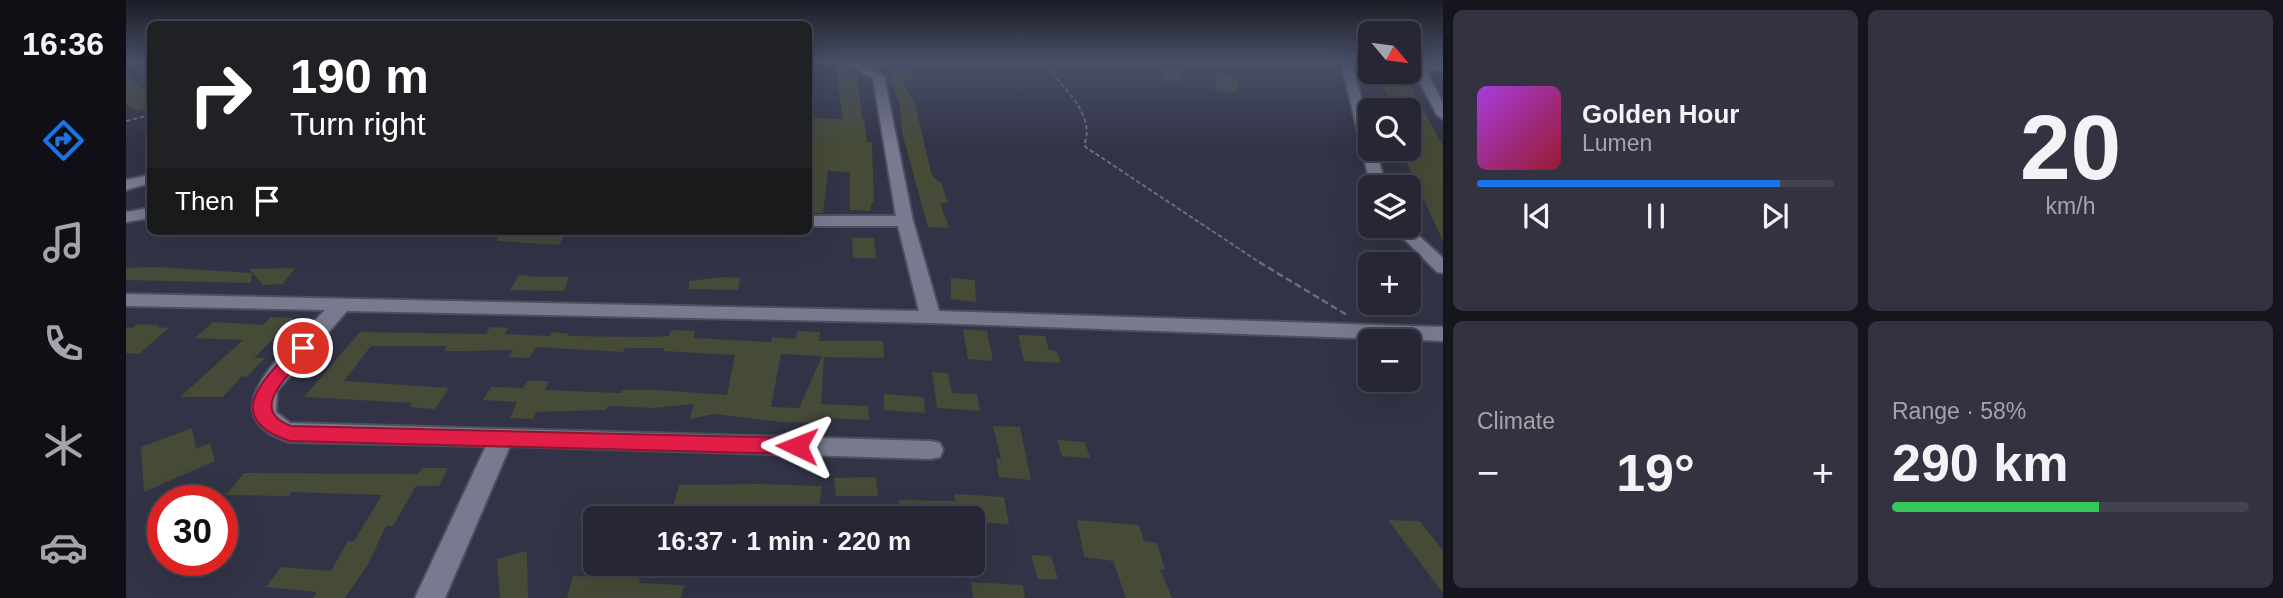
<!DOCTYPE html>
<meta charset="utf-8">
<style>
:root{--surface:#262634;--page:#323240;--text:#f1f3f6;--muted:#a4a5ac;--line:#42434f;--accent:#1a73e8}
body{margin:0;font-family:Helvetica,sans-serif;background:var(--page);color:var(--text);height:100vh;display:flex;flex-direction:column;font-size:26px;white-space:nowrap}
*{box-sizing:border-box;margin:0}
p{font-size:23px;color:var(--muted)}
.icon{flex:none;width:38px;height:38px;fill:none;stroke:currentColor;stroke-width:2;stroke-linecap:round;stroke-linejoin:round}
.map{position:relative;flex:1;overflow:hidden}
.details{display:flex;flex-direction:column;gap:10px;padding:10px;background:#15151d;width:840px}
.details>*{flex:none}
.top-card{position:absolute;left:21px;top:21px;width:665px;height:214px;border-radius:10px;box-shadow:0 7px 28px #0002,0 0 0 2px var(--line);background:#202124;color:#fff;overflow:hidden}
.needle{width:46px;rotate:119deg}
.fabs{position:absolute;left:1232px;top:21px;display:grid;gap:14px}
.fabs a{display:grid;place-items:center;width:63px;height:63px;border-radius:10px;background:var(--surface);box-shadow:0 7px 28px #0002,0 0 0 2px var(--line);font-size:35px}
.speed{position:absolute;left:21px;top:485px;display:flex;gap:14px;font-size:35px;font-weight:700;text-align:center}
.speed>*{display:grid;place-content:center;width:91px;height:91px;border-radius:50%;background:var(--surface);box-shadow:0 7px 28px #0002,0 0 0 2px var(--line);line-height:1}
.speed .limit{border:10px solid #d22;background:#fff;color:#111}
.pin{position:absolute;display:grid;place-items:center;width:60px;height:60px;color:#fff;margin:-30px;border:4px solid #fff;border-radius:50%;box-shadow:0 2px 7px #0007}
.me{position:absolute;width:77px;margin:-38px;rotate:272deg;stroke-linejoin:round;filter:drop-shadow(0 0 5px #0008)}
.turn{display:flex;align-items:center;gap:24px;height:147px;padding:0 28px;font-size:32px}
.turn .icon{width:91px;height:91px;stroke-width:2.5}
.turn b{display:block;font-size:49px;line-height:60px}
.then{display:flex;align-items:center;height:66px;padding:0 28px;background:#0003;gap:14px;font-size:26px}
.big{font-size:52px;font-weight:800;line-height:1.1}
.details .card{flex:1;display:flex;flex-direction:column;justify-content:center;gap:10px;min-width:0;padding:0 24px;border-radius:10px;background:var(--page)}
.details .dial{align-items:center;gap:0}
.dial b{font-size:91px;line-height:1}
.song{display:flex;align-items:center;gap:21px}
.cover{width:84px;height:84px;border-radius:10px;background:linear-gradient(135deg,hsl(280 70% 55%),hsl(350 70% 35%))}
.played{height:7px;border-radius:4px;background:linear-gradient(90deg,var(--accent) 85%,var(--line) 85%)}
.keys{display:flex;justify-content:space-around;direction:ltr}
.heat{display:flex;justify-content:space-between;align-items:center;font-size:38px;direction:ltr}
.charge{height:10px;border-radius:5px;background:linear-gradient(90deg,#34c759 58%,var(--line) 0)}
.details .tiles{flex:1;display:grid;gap:10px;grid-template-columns:repeat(2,1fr)}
.trip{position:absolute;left:457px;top:506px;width:402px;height:70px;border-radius:10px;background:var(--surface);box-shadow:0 7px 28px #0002,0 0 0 2px var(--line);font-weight:800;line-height:70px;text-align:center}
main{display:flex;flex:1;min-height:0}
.tabs{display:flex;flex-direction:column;width:126px;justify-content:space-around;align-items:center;background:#0f0f15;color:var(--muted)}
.tabs .icon{width:49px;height:49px}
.tabs .selected{color:var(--accent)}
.tabs b{font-size:32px;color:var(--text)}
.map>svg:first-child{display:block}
.building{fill:#454b37;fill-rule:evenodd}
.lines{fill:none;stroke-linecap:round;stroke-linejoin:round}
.minor-casing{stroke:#4e4f5f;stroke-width:4}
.path-far1{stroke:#6b6d7d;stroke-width:2;stroke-dasharray:4.5 2.5;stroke-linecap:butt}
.path{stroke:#6b6d7d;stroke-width:2.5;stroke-dasharray:7 3.5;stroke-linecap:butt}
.minor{fill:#787a8f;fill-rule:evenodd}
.route{fill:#e11d48;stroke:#92132f;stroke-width:2}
</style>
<main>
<nav class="tabs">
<b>16:36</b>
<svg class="icon selected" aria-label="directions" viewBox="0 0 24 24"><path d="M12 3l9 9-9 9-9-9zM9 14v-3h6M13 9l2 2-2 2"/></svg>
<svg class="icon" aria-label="music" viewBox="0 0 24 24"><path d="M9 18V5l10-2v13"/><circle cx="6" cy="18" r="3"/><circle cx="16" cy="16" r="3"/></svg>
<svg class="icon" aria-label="phone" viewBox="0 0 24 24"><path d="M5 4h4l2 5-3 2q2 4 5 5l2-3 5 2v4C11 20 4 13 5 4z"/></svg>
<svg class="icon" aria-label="climate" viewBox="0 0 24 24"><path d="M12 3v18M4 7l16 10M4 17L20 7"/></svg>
<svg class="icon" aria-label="car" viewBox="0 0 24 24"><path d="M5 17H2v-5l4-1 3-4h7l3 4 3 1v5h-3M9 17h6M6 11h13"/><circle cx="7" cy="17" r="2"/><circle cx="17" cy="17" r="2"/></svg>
</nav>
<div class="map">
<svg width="1317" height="598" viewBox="0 0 1317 598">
<rect width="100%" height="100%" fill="#323346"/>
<g class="building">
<polygon points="709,62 731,73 736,119 738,119 741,142 746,142 748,203 745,203 745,211 724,210 724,172 702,171 697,213 682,213 682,118 717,119"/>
<polygon points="758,62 768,62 792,80 776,80 789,104 806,176 816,184 822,203 814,203 823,228 802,227 776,133 774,104"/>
<polygon points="1042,62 1058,62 1053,82 1037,80"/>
<polygon points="1250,72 1277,72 1317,146 1317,241 1297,198 1294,197 1276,149 1283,149 1283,105 1266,103"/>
<polygon points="1091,74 1111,77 1111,93 1089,90"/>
<polygon points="0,75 24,94 24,107 11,111 0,104"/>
<polygon points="371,231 441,231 433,245 371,241"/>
<polygon points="726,238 748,238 750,258 727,258"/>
<polygon points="30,267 126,273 125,283 0,280 0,268"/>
<polygon points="169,268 157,284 137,285 123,269"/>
<polygon points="393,275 413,277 443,277 438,291 384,290"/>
<polygon points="596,277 614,278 612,290 563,289 563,281"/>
<polygon points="825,278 849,280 850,302 825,299"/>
<polygon points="145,317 168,318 128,358 139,358 121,377 116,376 97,397 54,397 117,340 69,338 87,322 137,325"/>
<polygon points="12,324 33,325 30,327 43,328 13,354 0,353 0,327 7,328"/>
<path d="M364 327 382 328 379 334 424 336 426 332 443 334 442 336 521 337 543 336 545 330 569 331 567 338 645 342 646 337 670 339 671 331 694 332 693 341H757L758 358 698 357 695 404 742 406 743 420 694 418V423L655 422 589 414 563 419 568 404 528 408 482 406 480 410 410 412 407 419 384 418 391 402 357 400 365 387 397 388 401 381H423L419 390 495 393V390H531L601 395 609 355 537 351 538 348H499L497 352 410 347 403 358 383 357 387 350 343 351H318L321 346H245L218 381 323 388 309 409 284 407 286 403 178 397 234 332 360 334ZM655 354 696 356 673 408 645 407Z"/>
<polygon points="837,329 861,331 867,361 842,359"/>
<polygon points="892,335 919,336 923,350 931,351 935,363 898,361"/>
<polygon points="806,372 822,373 826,393 851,394 854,411 811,408"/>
<polygon points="758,394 798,397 799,413 758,410"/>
<polygon points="867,426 894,427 905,480 873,477 870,458 875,459"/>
<polygon points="66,428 70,449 84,443 89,461 18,492 15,447"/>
<polygon points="931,440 959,442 964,458 936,456"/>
<polygon points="296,468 322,468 313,486 290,486 267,526 260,526 242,564 219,598 187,598 191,592 140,587 155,567 205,571 222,541 228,541 256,495 165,492 163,496 100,495 118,473 292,474"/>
<polygon points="750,477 752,496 710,496 708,478"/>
<polygon points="634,484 696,486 693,508 655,504 655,507 611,506 610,512 546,511 553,485"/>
<polygon points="828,494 878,497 883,524 847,522 847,518 775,517 773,500 829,501"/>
<polygon points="951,520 1013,525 1018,541 1031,543 1039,570 1034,569 1046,598 1000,598 987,561 958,557"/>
<polygon points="1262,520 1293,521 1317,550 1317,593"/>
<polygon points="401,551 402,598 374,598 371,559"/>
<polygon points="905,555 925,556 932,579 912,579"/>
<polygon points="447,576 514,578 513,583 558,585 555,598 441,598"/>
<polygon points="845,582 897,585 899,598 847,598"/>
</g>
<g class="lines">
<defs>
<g id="minor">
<path d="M715 62H730L758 76 787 221 813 311 1317 327V341L805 323 221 311 151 391 150 412 164 423 805 441 814 443 817 450 814 457 805 459 384 446 319 598H289L360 446 164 442C76 415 168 344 199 310L0 306V294L793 311 772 226H682V216H770L747 78Z"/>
<polygon points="1215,62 1225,62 1244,129 1244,149 1250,149 1260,187 1245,187"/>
<polygon points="1283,62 1317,66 1317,72 1300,70 1317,103 1317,119 1311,115"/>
<polygon points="24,175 24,183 0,190 0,180"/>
<polygon points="24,208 24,218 0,222 0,212"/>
<polygon points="1265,226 1282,226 1317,258 1317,273 1311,272"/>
</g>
</defs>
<use href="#minor" class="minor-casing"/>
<g class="path-far1">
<path d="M917 62C934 85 971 114 958 145L961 148 1136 264"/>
<polyline points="2,63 24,78"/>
<polyline points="0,121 24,115"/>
</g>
<polyline class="path" points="1133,262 1221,315"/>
<use href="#minor" class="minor"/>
</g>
<linearGradient id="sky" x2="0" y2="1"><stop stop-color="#1c1c26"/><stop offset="0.42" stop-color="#495068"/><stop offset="1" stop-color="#495068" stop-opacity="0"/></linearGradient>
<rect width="1317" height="146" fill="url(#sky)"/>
<path class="route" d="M177 342 185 348C171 370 117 408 165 426L671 438 678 440 681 446 678 451 671 454 164 441C93 418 140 377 171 344Z"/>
</svg>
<div class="fabs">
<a><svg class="needle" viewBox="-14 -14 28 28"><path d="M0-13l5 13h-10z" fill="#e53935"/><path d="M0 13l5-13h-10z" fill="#a4a5ac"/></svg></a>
<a><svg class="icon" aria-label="search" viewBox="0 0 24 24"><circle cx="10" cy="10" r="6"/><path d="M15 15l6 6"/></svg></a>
<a><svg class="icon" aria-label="layers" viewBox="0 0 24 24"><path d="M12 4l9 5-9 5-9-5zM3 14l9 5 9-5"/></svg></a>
<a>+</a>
<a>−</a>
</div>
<div class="speed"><div class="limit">30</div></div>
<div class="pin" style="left:177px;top:348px;background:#d93025"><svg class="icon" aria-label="arrive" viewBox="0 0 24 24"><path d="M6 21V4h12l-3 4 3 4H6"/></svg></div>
<svg class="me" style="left:671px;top:446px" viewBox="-20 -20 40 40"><path d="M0-17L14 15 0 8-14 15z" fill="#e11d48" stroke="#fff" stroke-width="4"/></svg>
<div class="trip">16:37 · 1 min · 220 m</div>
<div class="top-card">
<div class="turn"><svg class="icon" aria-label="right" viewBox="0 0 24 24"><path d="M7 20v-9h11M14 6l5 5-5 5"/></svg><div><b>190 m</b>Turn right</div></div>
<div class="then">Then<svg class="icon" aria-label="arrive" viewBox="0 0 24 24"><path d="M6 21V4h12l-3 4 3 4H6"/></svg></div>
</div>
</div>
<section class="details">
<div class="tiles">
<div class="card">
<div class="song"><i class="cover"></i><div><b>Golden Hour</b><p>Lumen</p></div></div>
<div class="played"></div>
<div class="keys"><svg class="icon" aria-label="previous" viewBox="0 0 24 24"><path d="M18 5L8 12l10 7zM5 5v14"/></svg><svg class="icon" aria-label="pause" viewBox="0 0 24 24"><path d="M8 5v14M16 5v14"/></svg><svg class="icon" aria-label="next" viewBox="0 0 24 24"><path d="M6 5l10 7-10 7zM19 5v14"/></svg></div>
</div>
<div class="card dial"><b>20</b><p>km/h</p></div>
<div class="card"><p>Climate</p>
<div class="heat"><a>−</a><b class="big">19°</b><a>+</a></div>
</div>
<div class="card"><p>Range · 58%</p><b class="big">290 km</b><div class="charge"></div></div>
</div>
</section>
</main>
